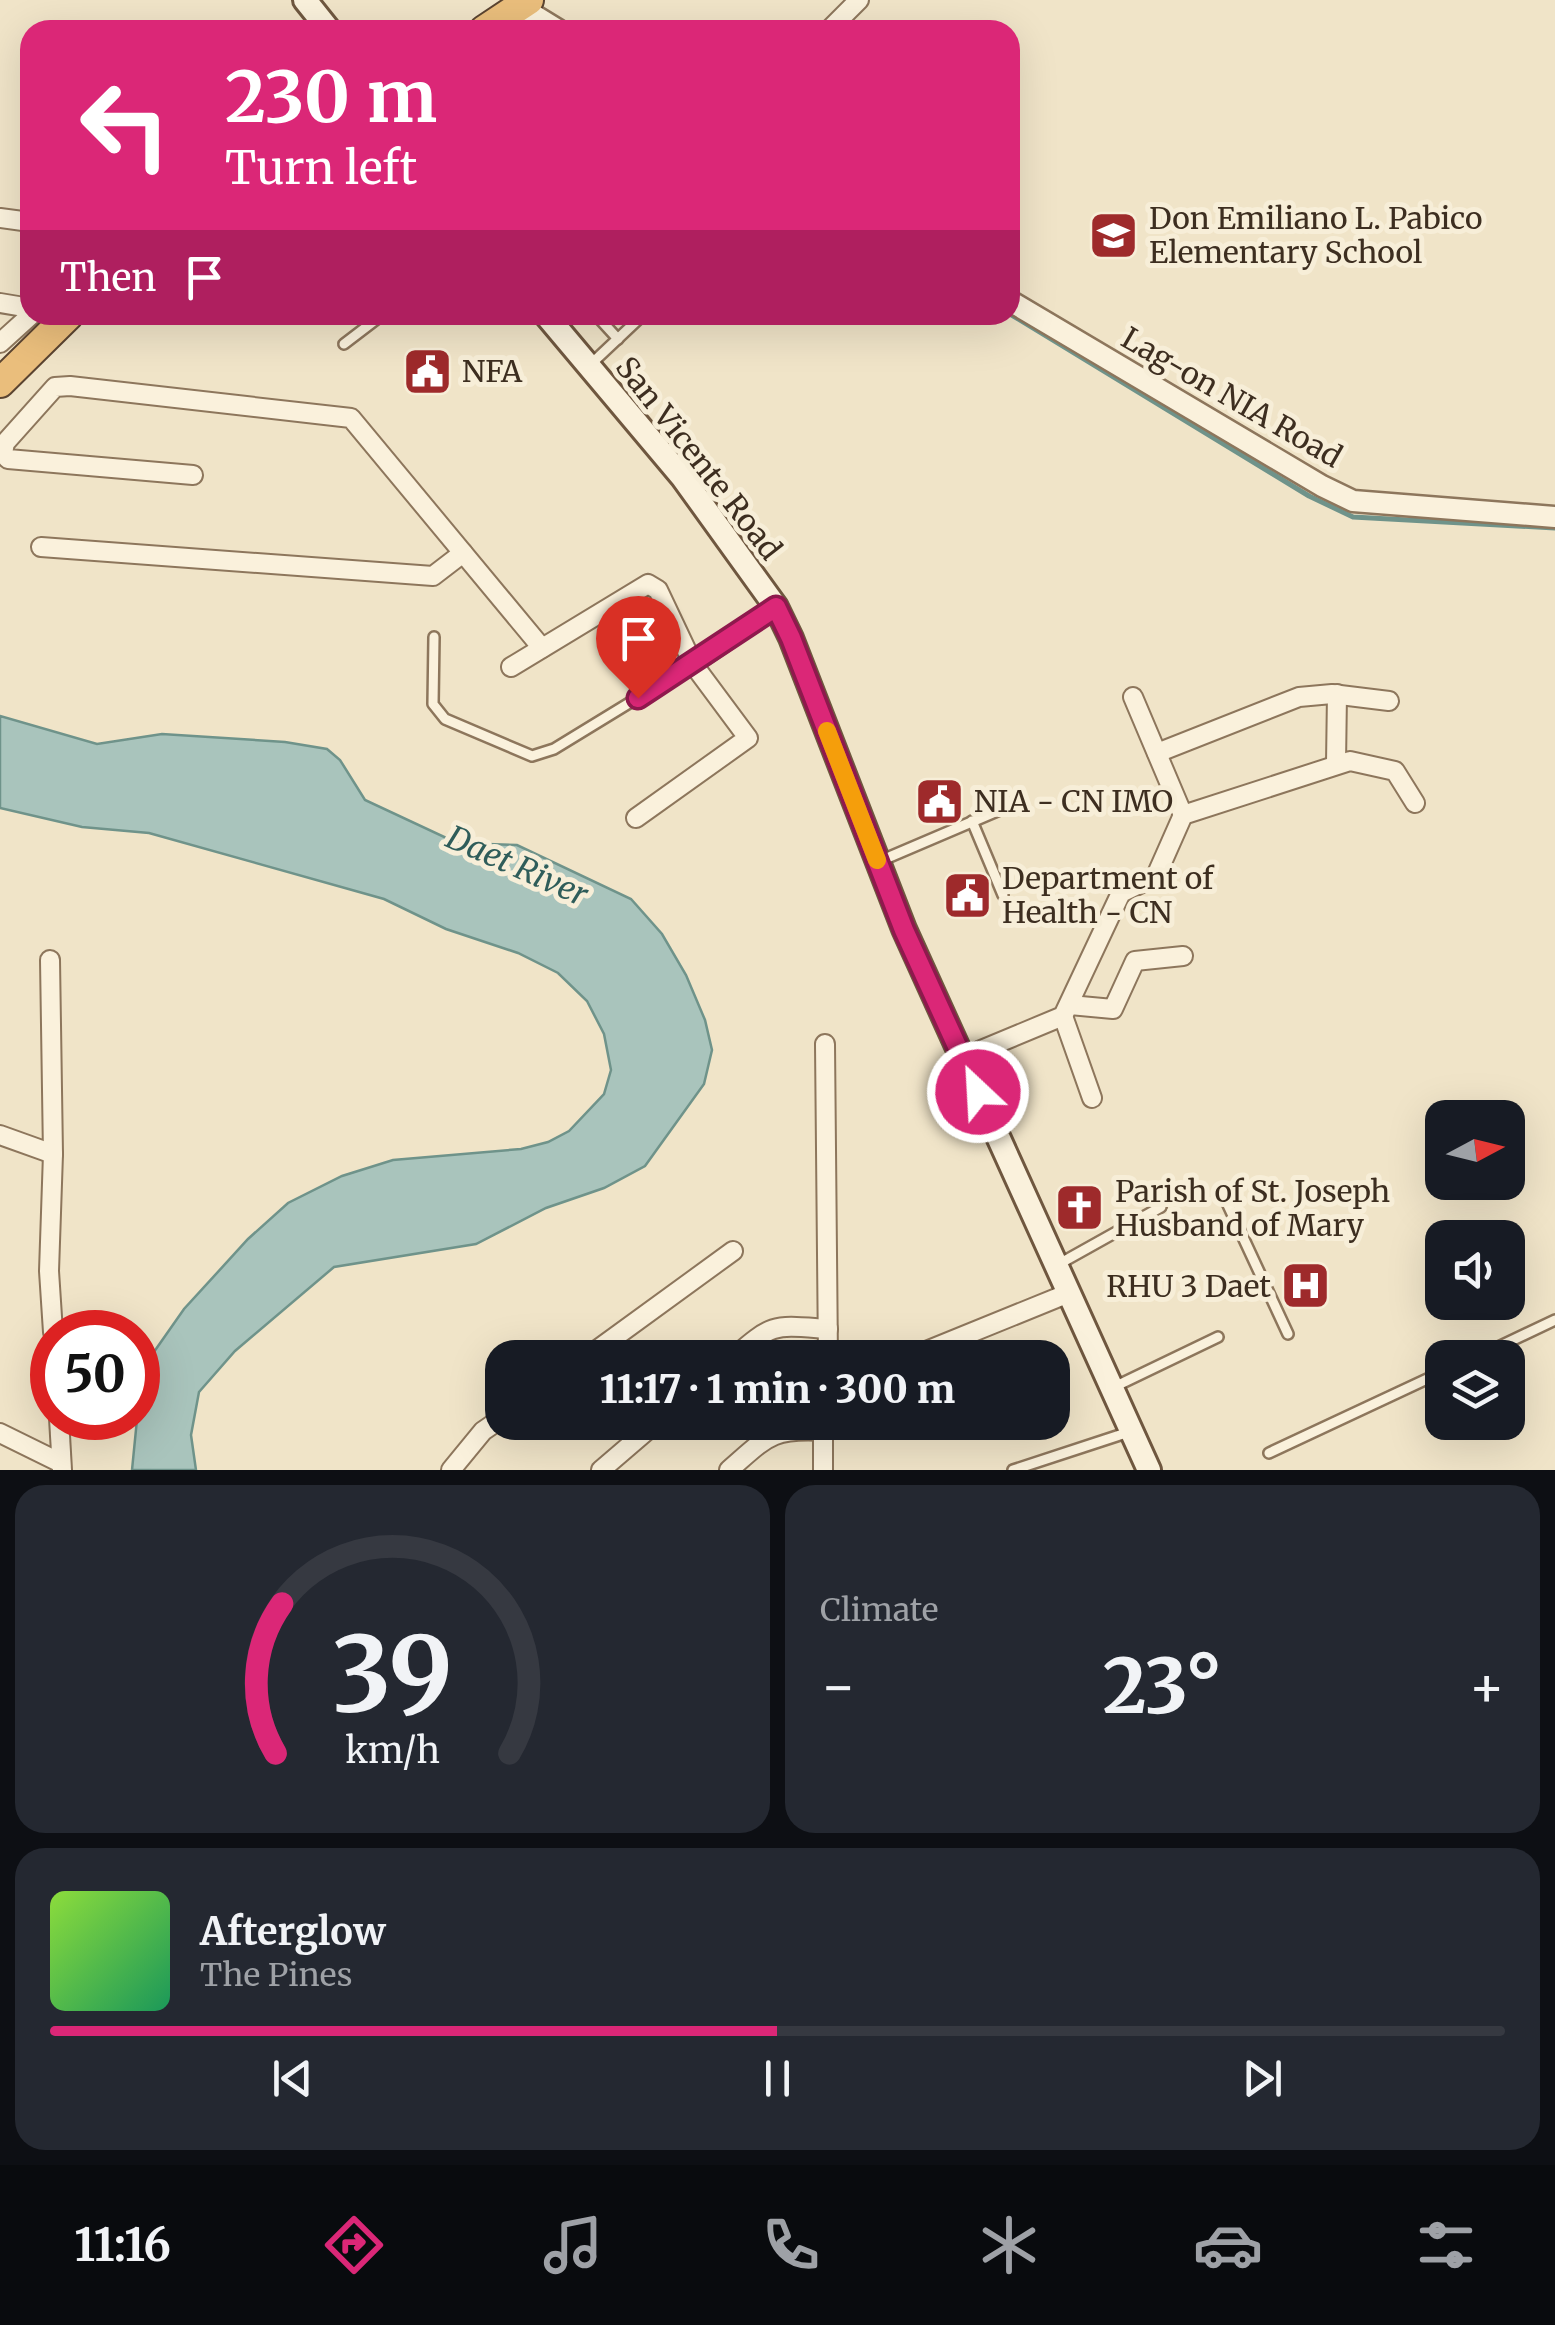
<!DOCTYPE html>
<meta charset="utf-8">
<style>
:root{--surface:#171b24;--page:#242831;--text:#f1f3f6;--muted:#9ea1a6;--line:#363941;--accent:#db2777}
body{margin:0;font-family:Merriweather,serif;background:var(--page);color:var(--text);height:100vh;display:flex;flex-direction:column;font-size:38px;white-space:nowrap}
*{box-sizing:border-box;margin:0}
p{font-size:32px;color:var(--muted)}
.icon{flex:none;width:55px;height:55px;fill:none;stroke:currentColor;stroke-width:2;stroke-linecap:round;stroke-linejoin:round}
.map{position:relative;height:1470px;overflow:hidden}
.side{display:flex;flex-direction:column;gap:15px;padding:15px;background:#0d0f14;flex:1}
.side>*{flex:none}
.hud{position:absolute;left:20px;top:20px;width:1000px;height:305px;border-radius:30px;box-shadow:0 10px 40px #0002;background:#db2777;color:#fff;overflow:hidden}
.needle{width:65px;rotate:83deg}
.tools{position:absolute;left:1425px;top:1100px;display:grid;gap:20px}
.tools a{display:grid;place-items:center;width:100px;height:100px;border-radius:20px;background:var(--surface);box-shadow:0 10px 40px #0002;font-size:50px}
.speed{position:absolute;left:30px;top:1310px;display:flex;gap:20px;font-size:50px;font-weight:700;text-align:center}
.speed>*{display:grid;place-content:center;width:130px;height:130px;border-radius:50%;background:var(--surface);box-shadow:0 10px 40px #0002;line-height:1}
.speed .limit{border:15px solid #d22;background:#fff;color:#111}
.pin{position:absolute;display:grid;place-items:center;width:85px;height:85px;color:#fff;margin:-102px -42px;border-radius:50% 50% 50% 0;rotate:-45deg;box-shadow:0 0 10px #0007}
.pin .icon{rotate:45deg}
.me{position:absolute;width:110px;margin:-55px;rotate:335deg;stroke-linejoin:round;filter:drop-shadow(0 0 8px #0008)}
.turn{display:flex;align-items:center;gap:35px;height:210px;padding:0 40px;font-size:45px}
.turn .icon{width:130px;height:130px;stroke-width:2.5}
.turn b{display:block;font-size:70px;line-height:85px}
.then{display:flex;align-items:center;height:95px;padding:0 40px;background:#0003;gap:20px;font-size:38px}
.big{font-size:75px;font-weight:800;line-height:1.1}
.side .tile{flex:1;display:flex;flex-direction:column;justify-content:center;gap:15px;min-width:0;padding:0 35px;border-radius:30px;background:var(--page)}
.side .dial{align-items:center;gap:0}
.dial svg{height:260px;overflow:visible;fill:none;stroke:var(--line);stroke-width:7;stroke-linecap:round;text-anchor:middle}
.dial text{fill:var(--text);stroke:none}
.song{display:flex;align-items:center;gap:30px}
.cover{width:120px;height:120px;border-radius:15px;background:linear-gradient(135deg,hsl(90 70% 55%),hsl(150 70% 35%))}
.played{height:10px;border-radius:5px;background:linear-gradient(90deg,var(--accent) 50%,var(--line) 50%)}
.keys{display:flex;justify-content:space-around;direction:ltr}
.heat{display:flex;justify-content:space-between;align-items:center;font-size:55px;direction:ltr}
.side .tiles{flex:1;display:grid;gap:15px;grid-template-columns:1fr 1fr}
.tile:last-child{grid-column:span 2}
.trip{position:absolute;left:485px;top:1340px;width:585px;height:100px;border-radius:30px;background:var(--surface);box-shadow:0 10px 40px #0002;font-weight:800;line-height:100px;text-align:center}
.tabs{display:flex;height:160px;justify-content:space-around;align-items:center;background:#090b0e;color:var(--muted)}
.tabs .icon{width:70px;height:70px}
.tabs .selected{color:var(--accent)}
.tabs b{font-size:45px;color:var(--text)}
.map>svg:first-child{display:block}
.water{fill:#a9c4bc;stroke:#6f938a;stroke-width:2.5}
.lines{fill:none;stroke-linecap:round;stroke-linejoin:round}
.stream{stroke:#6f938a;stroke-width:5}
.service-casing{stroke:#8d765c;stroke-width:14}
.minor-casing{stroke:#8d765c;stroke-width:22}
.tertiary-casing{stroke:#8d765c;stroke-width:25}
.secondary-casing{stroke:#6f573f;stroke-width:28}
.trunk-casing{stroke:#5b4430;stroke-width:32}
.service{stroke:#faf1dc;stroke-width:9}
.minor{stroke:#faf1dc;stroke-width:18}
.tertiary{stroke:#faf1dc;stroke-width:20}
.secondary{stroke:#faf1dc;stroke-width:22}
.trunk{stroke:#eabe7c;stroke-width:28}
.route-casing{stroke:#8e194d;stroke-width:25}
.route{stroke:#db2777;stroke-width:18}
.slow{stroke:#f59e0b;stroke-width:18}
.labels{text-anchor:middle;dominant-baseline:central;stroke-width:10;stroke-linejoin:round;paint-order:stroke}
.poi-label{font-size:30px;fill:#3d2e20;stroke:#f7eed8;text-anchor:start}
.street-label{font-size:30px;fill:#3d2e20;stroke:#f7eed8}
.water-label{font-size:32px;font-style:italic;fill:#2f5d5a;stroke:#f7eed8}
</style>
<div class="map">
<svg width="1555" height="1470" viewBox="0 0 1555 1470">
<rect width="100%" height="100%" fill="#f0e4c8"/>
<polygon class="water" points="0,716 97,744 162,734 285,742 327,749 340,760 365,800 457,843 517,845 631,899 662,934 686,975 705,1020 712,1050 704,1084 645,1166 604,1188 546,1208 476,1244 334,1267 235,1351 199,1392 191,1435 196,1470 132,1470 142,1369 184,1309 248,1239 288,1203 342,1176 393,1160 521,1149 548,1142 569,1131 604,1094 611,1070 604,1034 587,1001 558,973 518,953 446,929 384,899 149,833 82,827 0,808"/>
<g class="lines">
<g class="stream">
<polyline points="529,25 537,30"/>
<polyline points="1010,314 1309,496 1353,517 1555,528"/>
</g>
<defs>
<g id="service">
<polyline points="596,315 618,339"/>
<polyline points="344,344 382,315"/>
<polyline points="591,364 643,315"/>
<polyline points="434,637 433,704 445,719 532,756 554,749 693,664"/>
<polyline points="972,821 1003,895"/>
<polyline points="880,861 1009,806"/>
<polyline points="1222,1192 1288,1334"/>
<polyline points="1059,1264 1161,1207"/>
<polyline points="1475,1358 1555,1320"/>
<polyline points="1112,1388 1218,1337"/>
<polyline points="1269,1453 1442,1372"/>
<polyline points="1013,1470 1129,1432"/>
</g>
<g id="minor">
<polyline points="829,30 859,0"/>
<polyline points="0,218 30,222"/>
<polyline points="0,303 30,308"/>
<polyline points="0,343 31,315"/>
<polyline points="193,475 8,459 3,453 5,443 55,387 70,386 351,418 542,648"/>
<polyline points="41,547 433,576 463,553"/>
<polyline points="693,664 776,607"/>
<polyline points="511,667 648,584 658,590 693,664 748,738 636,818"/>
<polyline points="1133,697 1183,815"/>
<polyline points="1157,753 1299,697 1332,694 1389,701"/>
<polyline points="1336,763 1337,694"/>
<polyline points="50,960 53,1154 49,1271 53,1332"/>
<polyline points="1070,1005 1113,1009 1135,961 1183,956"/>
<polyline points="1063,1016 1092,1098"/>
<polyline points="825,1044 828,1358"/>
<polyline points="962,1058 1063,1016 1119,897 1121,893 1156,876 1183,815 1350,761 1395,771 1415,803"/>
<polyline points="0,1135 53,1154"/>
<polyline points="586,1358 733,1251"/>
<path d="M733 1358C774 1322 774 1325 828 1329"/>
<polyline points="909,1358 1069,1293"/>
<polyline points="59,1418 62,1470"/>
<polyline points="823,1431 823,1470"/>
<polyline points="0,1433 61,1463"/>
<polyline points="451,1470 483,1431 502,1418"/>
<polyline points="601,1470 657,1422"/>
<path d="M729 1470C767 1437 771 1428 823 1431V1422"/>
</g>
<g id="tertiary">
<polyline points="519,6 558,30"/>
<polyline points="1010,301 1322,486 1353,501 1555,517"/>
</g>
<g id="secondary">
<polyline points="305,0 329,30"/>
<polyline points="546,315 683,478 776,607 791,638 904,929 1149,1470"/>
</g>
<g id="trunk">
<polyline points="484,30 529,0"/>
<polyline points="0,383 69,315"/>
</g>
</defs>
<use href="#service" class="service-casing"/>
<use href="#minor" class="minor-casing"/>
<use href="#tertiary" class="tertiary-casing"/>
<use href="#secondary" class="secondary-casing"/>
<use href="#trunk" class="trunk-casing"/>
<use href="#service" class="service"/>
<use href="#minor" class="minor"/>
<use href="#tertiary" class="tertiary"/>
<use href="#secondary" class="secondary"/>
<use href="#trunk" class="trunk"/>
</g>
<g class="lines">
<defs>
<polyline id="route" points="638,698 776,607 791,638 904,930 978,1092"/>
</defs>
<use href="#route" class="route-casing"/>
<use href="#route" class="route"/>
<polyline class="slow" points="827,731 877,860"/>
</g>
<defs>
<symbol id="school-square" viewBox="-11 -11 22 22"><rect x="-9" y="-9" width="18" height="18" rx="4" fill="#9e2a2b" stroke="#f7eed8"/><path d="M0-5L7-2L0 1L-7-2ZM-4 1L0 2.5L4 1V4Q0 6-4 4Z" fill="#fff"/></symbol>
<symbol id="civic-square" viewBox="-11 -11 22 22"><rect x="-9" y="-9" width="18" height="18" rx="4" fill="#9e2a2b" stroke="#f7eed8"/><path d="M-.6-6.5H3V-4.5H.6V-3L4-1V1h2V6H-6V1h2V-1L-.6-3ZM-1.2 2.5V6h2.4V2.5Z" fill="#fff"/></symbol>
<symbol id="church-square" viewBox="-11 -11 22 22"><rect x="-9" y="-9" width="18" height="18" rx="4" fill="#9e2a2b" stroke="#f7eed8"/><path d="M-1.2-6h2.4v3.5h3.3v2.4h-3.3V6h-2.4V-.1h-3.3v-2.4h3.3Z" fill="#fff"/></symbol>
<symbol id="hospital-square" viewBox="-11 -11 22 22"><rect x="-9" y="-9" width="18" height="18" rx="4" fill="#9e2a2b" stroke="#f7eed8"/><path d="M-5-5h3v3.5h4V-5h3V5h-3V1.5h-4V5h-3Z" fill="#fff"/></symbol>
</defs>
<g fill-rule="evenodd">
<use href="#school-square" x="1086" y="208" width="55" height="55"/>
<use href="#civic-square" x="400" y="344" width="55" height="55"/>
<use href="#civic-square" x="912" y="774" width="55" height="55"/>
<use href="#civic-square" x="940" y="868" width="55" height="55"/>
<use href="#church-square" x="1052" y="1180" width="55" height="55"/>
<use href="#hospital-square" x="1278" y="1258" width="55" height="55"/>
</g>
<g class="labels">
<g class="poi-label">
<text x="1149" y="218">Don Emiliano L. Pabico<tspan x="1149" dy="34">Elementary School</tspan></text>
<text x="462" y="371">NFA</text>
<text x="974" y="801">NIA - CN IMO</text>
<text x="1002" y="878">Department of<tspan x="1002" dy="34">Health - CN</tspan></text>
<text x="1115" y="1191">Parish of St. Joseph<tspan x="1115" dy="34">Husband of Mary</tspan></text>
<text x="1271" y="1286" text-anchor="end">RHU 3 Daet</text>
</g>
<g class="street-label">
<text transform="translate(1232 397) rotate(30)">Lag-on NIA Road</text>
<text transform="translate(699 458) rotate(52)">San Vicente Road</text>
</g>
<g class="water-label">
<text transform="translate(517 866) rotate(24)">Daet River</text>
</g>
</g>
</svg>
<div class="tools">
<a><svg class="needle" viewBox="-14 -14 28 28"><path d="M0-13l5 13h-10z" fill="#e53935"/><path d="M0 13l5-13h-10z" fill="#9ea1a6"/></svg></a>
<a><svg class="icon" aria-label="sound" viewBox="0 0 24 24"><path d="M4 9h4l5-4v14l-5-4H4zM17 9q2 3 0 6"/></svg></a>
<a><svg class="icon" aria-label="layers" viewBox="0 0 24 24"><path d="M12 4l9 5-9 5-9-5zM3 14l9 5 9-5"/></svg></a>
</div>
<div class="speed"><div class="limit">50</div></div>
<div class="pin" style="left:638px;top:698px;background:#d93025"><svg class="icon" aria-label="arrive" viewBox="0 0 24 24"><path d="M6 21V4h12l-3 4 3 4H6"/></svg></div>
<svg class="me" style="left:978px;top:1092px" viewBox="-20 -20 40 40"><circle r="17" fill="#db2777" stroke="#fff" stroke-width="3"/><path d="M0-11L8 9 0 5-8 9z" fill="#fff"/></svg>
<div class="trip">11:17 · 1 min · 300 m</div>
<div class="hud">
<div class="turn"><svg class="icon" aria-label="left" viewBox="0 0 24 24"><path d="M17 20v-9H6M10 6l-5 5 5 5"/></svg><div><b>230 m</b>Turn left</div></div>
<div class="then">Then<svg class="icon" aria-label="arrive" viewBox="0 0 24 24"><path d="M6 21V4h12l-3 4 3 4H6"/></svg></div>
</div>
</div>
<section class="side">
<div class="tiles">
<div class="tile dial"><svg viewBox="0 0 100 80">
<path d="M14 69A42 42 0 1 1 86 69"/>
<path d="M14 69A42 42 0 0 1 16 23" stroke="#db2777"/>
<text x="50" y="56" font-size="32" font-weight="700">39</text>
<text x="50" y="72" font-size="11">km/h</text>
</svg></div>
<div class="tile"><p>Climate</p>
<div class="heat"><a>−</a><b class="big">23°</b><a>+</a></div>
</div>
<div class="tile">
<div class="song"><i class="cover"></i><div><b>Afterglow</b><p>The Pines</p></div></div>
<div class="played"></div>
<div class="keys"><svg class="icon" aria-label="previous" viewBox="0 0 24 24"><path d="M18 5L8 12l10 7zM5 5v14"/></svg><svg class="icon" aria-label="pause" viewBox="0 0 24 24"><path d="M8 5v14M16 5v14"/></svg><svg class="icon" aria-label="next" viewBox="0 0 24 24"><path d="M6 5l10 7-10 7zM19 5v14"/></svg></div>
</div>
</div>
</section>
<nav class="tabs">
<b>11:16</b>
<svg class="icon selected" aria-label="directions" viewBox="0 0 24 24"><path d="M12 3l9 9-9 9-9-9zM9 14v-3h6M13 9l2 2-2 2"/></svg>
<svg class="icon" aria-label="music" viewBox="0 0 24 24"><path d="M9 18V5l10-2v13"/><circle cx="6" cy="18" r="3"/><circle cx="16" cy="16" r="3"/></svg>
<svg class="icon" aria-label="phone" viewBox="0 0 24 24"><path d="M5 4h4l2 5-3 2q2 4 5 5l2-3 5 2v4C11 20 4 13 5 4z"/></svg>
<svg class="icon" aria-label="climate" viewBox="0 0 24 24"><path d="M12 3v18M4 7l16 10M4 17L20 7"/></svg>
<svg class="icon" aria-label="car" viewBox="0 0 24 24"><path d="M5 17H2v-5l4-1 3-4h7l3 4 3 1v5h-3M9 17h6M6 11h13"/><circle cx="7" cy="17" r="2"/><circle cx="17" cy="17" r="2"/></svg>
<svg class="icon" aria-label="filters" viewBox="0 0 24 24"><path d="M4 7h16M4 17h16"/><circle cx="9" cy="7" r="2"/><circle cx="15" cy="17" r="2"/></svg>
</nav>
